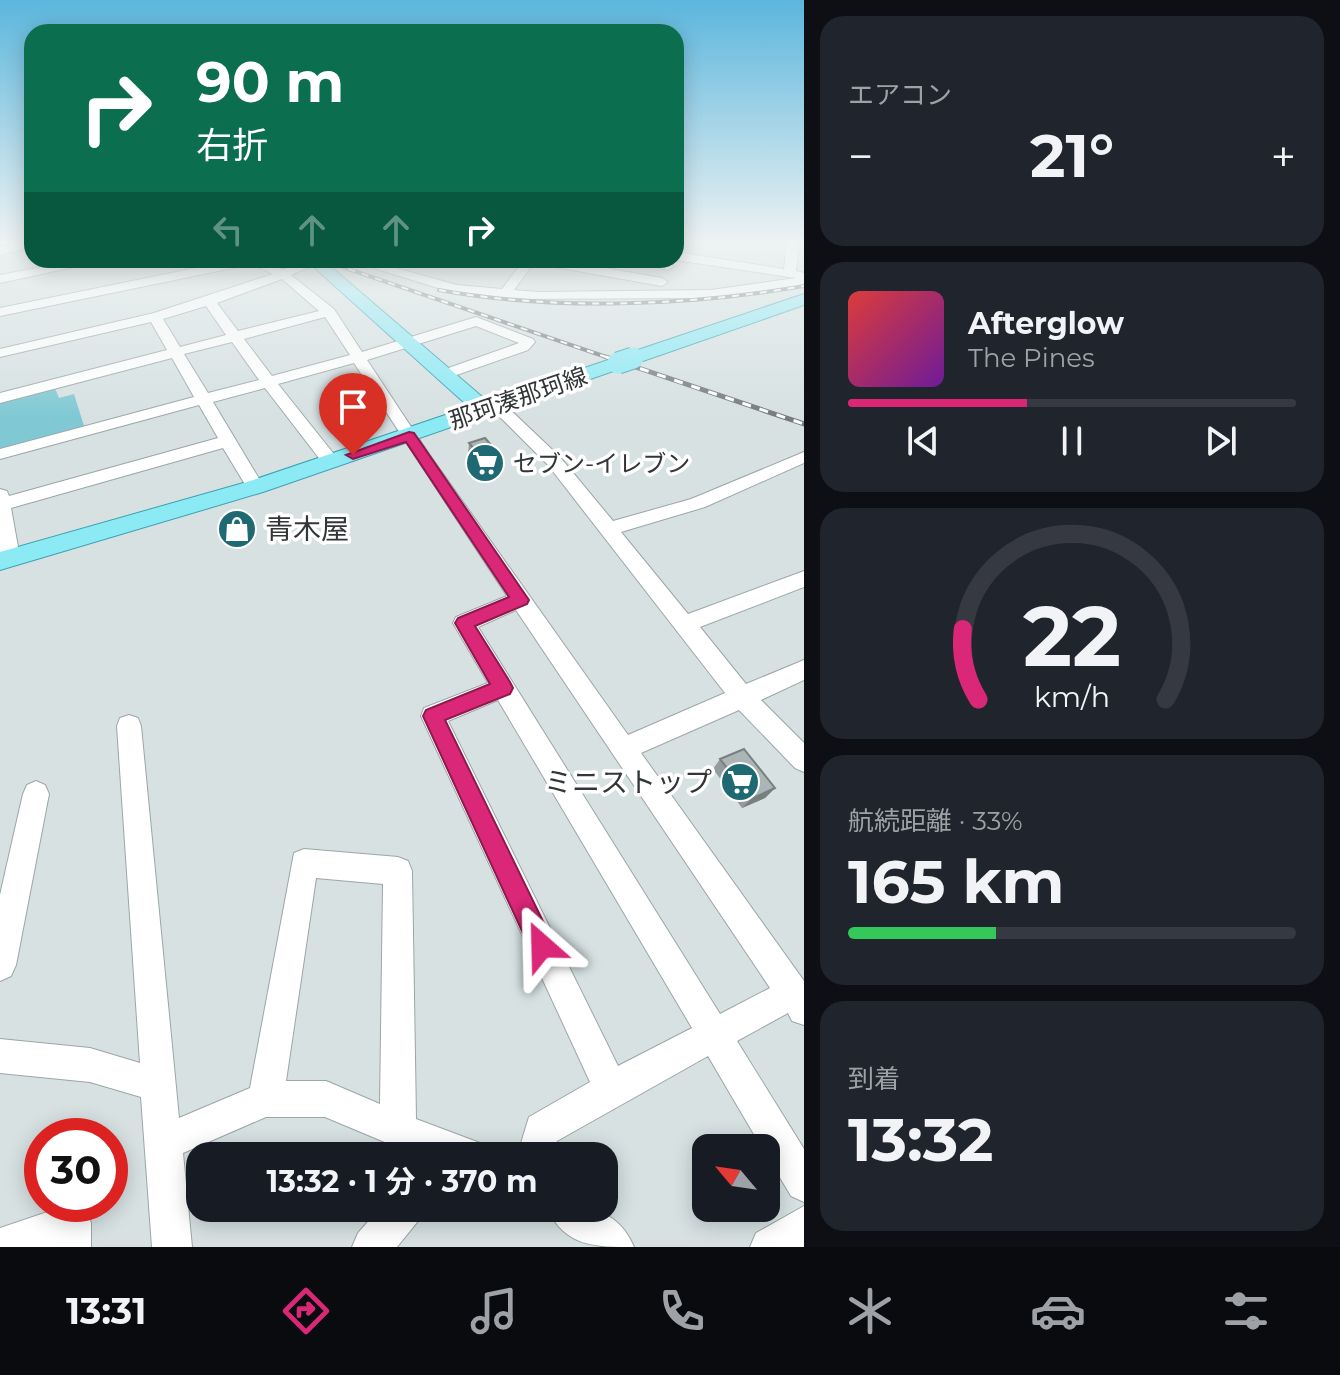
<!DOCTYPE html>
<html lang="ja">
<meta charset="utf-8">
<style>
:root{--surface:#171b24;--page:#20242c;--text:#f1f3f6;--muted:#9ea1a6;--line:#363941;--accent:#db2777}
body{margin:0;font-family:Montserrat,"Noto Sans JP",sans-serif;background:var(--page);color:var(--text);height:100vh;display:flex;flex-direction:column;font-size:30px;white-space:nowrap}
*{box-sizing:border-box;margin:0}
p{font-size:26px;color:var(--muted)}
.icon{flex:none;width:44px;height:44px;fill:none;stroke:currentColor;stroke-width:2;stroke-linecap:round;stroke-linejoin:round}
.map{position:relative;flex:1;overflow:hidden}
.details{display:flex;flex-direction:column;gap:16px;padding:16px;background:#0d0f14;width:536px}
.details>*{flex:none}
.guide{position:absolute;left:24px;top:24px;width:660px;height:244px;border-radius:24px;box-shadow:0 4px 20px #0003;background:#0b6e4f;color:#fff;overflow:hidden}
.needle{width:52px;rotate:299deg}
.tools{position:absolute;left:692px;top:1134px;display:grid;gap:16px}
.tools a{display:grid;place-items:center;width:88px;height:88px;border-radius:16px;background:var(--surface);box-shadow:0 4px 20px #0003;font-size:40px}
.speed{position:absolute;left:24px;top:1118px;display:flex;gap:16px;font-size:40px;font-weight:700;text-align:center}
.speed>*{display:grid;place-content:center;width:104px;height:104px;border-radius:50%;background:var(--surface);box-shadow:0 4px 20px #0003;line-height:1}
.speed .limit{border:12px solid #d22;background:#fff;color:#111}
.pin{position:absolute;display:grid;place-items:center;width:68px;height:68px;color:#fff;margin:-82px -34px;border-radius:50% 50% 50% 0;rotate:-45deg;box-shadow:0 0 8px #0007}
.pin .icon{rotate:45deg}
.me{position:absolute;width:88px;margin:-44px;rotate:335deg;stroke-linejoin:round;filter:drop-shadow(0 0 6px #0008)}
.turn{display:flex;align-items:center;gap:28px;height:168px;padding:0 40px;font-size:36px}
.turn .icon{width:104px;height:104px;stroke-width:2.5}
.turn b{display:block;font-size:56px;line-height:68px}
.lanes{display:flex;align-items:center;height:76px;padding:0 40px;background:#0003;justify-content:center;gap:40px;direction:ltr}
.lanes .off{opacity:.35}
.big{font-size:60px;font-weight:700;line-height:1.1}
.details .widget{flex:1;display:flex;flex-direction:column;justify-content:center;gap:12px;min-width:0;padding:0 28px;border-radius:24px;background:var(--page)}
.details .dial{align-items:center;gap:0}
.dial svg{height:208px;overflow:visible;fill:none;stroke:var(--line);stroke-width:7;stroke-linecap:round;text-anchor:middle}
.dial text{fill:var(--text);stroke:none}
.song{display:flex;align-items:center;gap:24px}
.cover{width:96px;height:96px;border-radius:12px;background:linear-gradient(135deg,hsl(0 70% 55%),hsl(280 70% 35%))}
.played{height:8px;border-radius:4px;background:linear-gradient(90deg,var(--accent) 40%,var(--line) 40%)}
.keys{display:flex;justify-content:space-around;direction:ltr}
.heat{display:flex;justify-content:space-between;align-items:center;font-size:44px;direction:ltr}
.charge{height:12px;border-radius:6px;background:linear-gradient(90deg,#34c759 33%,var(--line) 0)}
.trip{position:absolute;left:186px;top:1142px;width:432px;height:80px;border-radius:24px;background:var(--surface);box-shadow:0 4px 20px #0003;font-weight:700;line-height:80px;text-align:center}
.dock{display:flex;height:128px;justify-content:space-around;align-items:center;background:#090b0e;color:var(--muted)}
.dock .icon{width:56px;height:56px}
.dock .selected{color:var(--accent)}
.dock b{font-size:36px;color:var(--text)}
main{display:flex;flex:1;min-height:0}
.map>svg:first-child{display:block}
.green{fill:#80c9d4}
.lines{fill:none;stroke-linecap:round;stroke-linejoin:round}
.minor-casing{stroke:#9ca6a7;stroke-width:2}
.major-casing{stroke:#3ba2af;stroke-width:2}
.minor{fill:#fff;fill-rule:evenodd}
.major{fill:#8ceaf5;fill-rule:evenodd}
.rail-far1-casing{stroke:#767d7e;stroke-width:4}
.rail-casing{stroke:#767d7e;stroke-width:5}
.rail-far1{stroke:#fff;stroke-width:2;stroke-dasharray:7;stroke-linecap:butt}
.rail{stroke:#fff;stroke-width:3;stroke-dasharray:9;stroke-linecap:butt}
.major-bridge-casing{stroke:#3ba2af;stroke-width:23;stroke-linecap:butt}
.major-bridge{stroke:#8ceaf5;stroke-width:21}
.wall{fill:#939c9d}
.shaded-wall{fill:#787f7f}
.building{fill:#abb5b6;stroke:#787f7f;stroke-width:2}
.route{fill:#db2777;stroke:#8e194d;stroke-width:2}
.labels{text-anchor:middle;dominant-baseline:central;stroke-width:7;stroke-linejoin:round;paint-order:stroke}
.far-street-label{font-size:24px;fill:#323637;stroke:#fff}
.far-poi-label{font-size:24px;fill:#323637;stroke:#fff;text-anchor:start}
.poi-label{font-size:28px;fill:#323637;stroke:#fff;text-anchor:start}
</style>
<main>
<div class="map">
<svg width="804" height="1247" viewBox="0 0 804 1247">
<rect width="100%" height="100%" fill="#d7e1e2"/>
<polygon class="green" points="54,386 59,398 74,394 85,429 0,451 0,399"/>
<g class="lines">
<defs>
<g id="minor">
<polygon points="26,242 32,242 32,247 0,255 0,247"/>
<polygon points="787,242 799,242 796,271 804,273 804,285 711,298 504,299 451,292 348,260 367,260 457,285 502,289 524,260 536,260 514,290 538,292 711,290 796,278 676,260 676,252 784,269"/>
<polygon points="81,260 106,260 0,283 0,275"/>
<path d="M235 260H263L283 270 304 260H317L316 264 291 275 334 309 362 352 476 317 533 339 535 342 528 350 445 379 440 377V371L519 343 476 326 367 360 429 454 628 735 725 693 548 465 489 406 491 403H503L560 457 613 521 691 499 804 452V463L705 507 621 532 688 614 804 571V587L700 627 746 684 804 660V680L761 700 804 743V772L795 768 739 710 641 753 804 981V1025L792 1021 788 1013 737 1041 804 1149V1202L791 1196 766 1154V1148H762L708 1056 557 1141 553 1156H517L529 1117 590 1082 421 716 424 708 488 683 453 623 456 617 507 596 354 363 278 384 337 458 340 462 337 466H325L265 388 213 402 264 487 261 491H249L223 448 11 508 20 558 17 563H3L0 558V489L7 491 9 496 218 438 199 405 0 459V449L194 397 172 358 0 403V393L167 350 151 322 0 357V349L154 313 273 274 252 264 0 316V308ZM282 279 319 311 238 331 217 303ZM206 306 226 335 180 347 163 319ZM325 317 350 355 272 376 244 339ZM232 342 259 380 208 393 184 354ZM516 610 770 988 720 1014 478 627ZM498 700 692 1028 618 1066 448 721Z"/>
<polygon points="559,260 662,278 668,282 662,286 555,267 553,264"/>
<polygon points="626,260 654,260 674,266 668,270"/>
<path d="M129 715 138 718 141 726 179 1118 250 1088 294 853 304 849 398 857 408 861 412 871 416 1119 480 1143 485 1156H418L325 1117H266L183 1153 192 1247H152L141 1097 90 1082 0 1073V1039L90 1048 140 1063 117 726 120 718ZM316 878 383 884 380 1104 326 1081H286Z"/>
<polygon points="36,781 45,785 49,794 16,965 11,976 0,981 0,895 23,794 27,785"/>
<polygon points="71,1204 86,1209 91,1223 91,1247 0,1247 0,1228"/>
<polygon points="804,1206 804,1247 750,1247 756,1233"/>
<polygon points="380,1208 424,1208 418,1221 397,1247 352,1247 358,1233"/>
<path d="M547 1208C585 1208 616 1205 634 1247 595 1247 565 1247 547 1208Z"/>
</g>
<polygon id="major" points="306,260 323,260 487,401 611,359 624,359 626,354 804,294 804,305 640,362 627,362 625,367 263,492 0,570 0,552 247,482 469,407"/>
</defs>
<use href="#minor" class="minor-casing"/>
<use href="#major" class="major-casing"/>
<use href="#minor" class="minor"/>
<use href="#major" class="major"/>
<defs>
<g id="rail-far1">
<polyline points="322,260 612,359"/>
<path d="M439 290C555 311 688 306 804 286"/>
</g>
<polyline id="rail" points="606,357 804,424"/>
</defs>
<use href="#rail-far1" class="rail-far1-casing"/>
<use href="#rail" class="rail-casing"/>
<use href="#rail-far1" class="rail-far1"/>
<use href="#rail" class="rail"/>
<defs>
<polyline id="major-bridge" points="618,363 633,358"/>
</defs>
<use href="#major-bridge" class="major-bridge-casing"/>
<use href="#major-bridge" class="major-bridge"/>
</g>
<g class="wall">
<polygon points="469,443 503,459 502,471 486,476 468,454"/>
<polygon points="720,759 775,788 765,798 742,808 713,769"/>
</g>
<g class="shaded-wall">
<polygon points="503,459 502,471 486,476 487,464"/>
<polygon points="775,788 765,798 742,808 751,799"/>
</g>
<g class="building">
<polygon points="485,438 503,459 487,464 469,443"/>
<polygon points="744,749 775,788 751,799 720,759"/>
</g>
<linearGradient id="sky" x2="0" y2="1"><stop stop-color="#5bb6dd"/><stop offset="0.58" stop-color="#edf2f2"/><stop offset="1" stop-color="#edf2f2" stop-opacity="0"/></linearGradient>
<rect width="804" height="416" fill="url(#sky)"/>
<polygon class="route" points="409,432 414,433 529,600 527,604 475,626 510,682 513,688 510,694 445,720 555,946 551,955 542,958 533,955 423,716 426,710 490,684 455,623 458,618 509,597 406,442 353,459 346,455"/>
<defs>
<symbol id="supermarket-disc" viewBox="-11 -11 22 22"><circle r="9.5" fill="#1f6973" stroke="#fff"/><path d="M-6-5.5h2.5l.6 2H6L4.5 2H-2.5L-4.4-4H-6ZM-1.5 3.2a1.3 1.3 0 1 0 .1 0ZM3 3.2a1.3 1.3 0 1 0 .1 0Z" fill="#fff"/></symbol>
<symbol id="shop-disc" viewBox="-11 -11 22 22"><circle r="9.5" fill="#1f6973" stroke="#fff"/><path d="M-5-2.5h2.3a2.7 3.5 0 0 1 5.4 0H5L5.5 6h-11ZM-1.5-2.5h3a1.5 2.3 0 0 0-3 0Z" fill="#fff"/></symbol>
</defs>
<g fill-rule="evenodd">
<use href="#supermarket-disc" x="463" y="441" width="44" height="44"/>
<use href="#shop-disc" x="215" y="507" width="44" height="44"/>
<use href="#supermarket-disc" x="718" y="760" width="44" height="44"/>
</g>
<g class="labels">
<g class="far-street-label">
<text transform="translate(518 398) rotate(-19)">那珂湊那珂線</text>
</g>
<g class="far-poi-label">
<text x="513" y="463">セブン-イレブン</text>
</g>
<g class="poi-label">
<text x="265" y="529">青木屋</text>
<text x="712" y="782" text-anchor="end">ミニストップ</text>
</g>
</g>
</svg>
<div class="tools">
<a><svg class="needle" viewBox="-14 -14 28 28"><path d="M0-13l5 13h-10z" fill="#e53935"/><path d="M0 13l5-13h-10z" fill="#9ea1a6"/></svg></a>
</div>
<div class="speed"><div class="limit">30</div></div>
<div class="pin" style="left:353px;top:455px;background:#d93025"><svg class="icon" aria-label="arrive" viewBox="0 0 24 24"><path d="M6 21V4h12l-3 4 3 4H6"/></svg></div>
<svg class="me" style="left:542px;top:946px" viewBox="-20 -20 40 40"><path d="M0-17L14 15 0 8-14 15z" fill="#db2777" stroke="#fff" stroke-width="4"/></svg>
<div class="trip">13:32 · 1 分 · 370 m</div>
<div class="guide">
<div class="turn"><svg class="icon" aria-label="right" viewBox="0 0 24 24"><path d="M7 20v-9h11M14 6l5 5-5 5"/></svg><div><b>90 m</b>右折</div></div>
<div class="lanes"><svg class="icon off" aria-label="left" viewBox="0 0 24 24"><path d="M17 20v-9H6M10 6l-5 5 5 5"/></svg><svg class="icon off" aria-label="ahead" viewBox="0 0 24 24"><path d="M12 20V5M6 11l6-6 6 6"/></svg><svg class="icon off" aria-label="ahead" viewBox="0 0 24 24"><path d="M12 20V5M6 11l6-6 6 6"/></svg><svg class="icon" aria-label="right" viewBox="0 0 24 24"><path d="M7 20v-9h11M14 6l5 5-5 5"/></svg></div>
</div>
</div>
<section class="details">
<div class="widget"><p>エアコン</p>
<div class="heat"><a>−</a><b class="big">21°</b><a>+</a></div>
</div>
<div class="widget">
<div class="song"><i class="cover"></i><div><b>Afterglow</b><p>The Pines</p></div></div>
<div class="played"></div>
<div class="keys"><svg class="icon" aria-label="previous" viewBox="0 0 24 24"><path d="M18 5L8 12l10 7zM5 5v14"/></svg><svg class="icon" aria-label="pause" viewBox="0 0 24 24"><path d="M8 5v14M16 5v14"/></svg><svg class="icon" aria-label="next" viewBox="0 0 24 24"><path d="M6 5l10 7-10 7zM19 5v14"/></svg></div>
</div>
<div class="widget dial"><svg viewBox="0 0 100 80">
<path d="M14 69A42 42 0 1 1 86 69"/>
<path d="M14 69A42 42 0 0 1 8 42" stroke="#db2777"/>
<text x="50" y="56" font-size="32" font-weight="700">22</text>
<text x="50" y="72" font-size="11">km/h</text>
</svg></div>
<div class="widget"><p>航続距離 · 33%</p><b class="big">165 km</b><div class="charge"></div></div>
<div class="widget"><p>到着</p><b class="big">13:32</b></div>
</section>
</main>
<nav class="dock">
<b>13:31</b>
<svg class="icon selected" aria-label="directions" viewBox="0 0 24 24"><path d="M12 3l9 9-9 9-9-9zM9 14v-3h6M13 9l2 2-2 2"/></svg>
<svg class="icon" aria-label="music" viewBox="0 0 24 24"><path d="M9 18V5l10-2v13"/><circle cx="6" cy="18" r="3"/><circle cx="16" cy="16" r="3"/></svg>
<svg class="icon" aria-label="phone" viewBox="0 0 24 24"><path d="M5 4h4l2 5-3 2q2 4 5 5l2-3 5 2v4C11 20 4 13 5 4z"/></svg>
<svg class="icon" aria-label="climate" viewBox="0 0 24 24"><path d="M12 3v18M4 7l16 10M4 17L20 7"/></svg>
<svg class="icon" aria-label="car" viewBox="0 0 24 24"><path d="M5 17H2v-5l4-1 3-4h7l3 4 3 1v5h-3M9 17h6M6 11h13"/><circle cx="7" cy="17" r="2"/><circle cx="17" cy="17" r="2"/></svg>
<svg class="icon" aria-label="filters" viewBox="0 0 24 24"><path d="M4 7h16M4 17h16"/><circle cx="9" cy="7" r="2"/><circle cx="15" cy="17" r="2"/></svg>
</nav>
